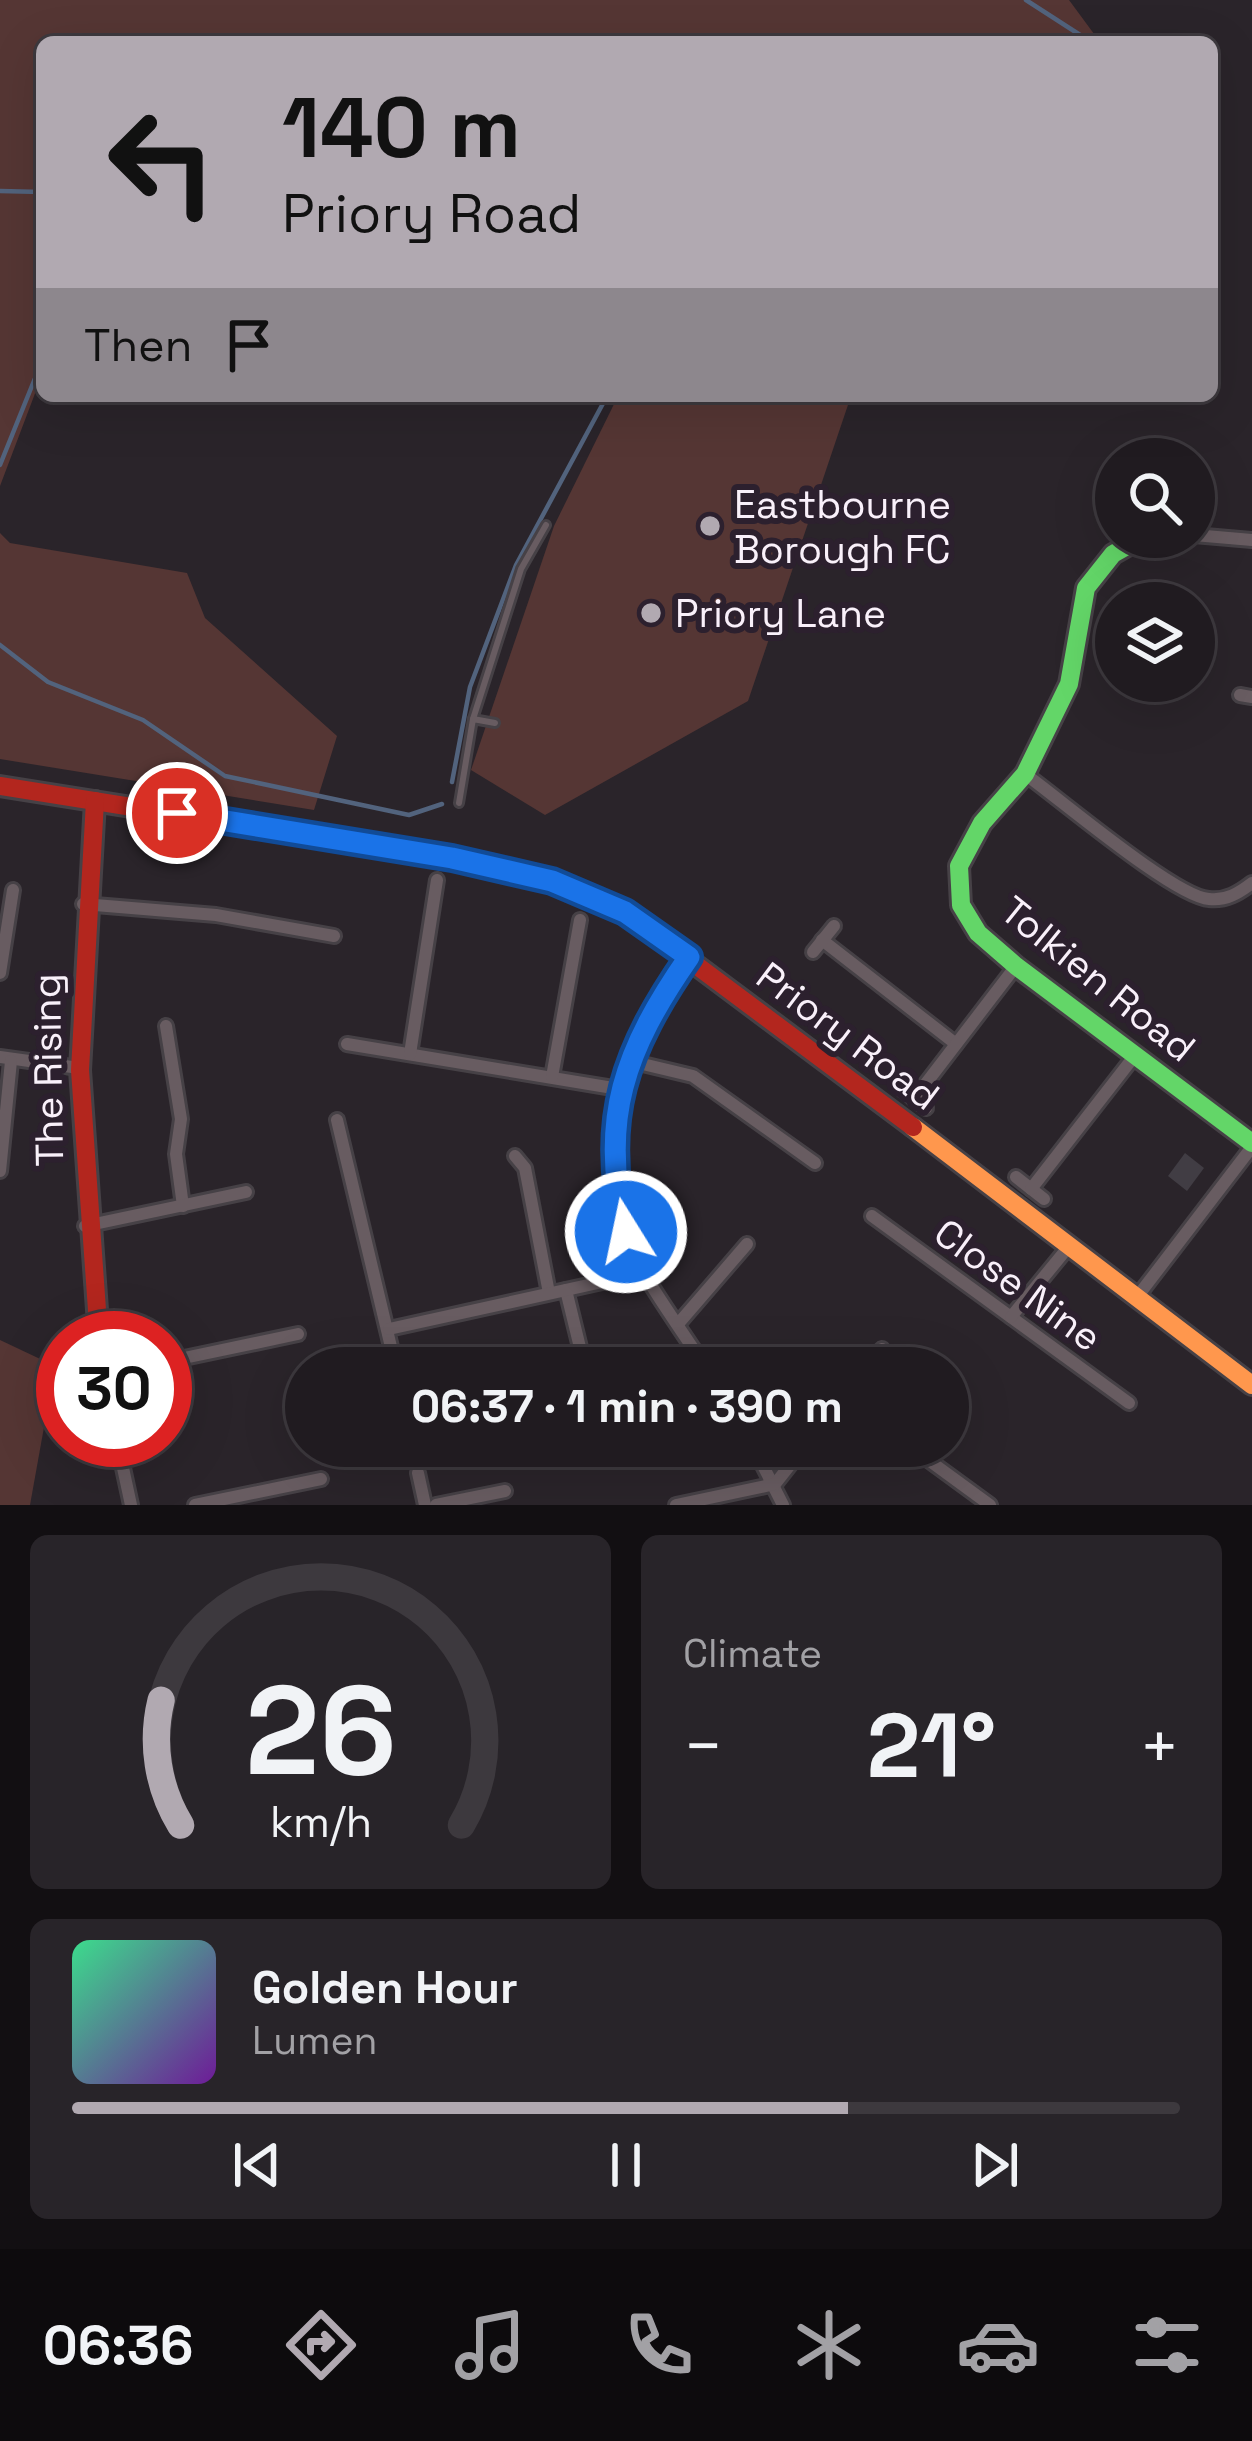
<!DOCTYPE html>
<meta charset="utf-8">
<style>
:root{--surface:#201b20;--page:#282429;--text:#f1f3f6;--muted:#a2a1a5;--line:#3d393e;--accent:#b1a9b1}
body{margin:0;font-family:"Space Grotesk",sans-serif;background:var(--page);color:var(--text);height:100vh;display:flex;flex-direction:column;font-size:45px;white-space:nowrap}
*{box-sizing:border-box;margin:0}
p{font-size:39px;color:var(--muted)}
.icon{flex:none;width:66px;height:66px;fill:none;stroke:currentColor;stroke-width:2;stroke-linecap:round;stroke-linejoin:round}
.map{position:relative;height:1505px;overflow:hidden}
.drawer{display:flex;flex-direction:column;gap:30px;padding:30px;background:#120f12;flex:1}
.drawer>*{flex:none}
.banner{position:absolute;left:36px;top:36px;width:1182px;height:366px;border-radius:18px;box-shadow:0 12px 48px #0002,0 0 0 3px var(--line);background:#b1a9b1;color:#111;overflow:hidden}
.tools{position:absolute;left:1095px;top:438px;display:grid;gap:24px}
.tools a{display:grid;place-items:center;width:120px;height:120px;border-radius:50%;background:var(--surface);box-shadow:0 12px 48px #0002,0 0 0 3px var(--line);font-size:60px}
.speed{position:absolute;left:36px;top:1311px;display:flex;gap:24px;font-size:60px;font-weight:700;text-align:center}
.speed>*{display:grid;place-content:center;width:156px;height:156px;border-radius:50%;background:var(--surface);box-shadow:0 12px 48px #0002,0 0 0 3px var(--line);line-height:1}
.speed .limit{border:18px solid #d22;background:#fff;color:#111}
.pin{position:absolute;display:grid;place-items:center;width:102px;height:102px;color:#fff;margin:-51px;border:6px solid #fff;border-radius:50%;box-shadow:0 3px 12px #0007}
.me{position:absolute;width:132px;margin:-66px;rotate:350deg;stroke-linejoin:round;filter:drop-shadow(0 0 9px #0008)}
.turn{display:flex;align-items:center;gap:42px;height:252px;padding:0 48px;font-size:54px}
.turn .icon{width:156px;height:156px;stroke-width:2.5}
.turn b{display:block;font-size:84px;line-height:102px}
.then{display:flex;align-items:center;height:114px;padding:0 48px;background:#0003;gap:24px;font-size:45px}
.big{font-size:90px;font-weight:700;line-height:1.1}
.drawer .tile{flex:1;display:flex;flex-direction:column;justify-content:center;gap:18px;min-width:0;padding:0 42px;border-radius:18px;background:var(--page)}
.drawer .dial{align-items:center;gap:0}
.dial svg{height:312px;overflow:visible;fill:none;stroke:var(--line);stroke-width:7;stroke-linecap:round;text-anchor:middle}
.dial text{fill:var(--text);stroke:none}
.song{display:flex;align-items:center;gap:36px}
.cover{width:144px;height:144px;border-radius:18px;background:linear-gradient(135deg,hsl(150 70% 55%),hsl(280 70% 35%))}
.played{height:12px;border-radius:6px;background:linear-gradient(90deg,var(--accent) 70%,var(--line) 70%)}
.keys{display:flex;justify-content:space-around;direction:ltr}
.heat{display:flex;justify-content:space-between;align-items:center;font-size:66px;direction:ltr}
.drawer .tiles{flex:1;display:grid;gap:30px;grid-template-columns:1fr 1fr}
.tile:last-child{grid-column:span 2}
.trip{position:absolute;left:285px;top:1347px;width:684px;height:120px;border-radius:60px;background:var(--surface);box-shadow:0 12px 48px #0002,0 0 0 3px var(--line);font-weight:700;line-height:120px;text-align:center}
.dock{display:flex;height:192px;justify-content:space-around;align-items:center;background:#0d0b0d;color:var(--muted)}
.dock .icon{width:84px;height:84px}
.dock .selected{color:var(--accent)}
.dock b{font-size:54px;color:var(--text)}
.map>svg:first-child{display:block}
.green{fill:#553634}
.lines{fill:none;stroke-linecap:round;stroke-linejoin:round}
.stream{stroke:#52637d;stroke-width:4.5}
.building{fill:#413d44}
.lane-casing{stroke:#464146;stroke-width:12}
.street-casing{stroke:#464146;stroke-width:18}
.fast-casing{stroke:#464146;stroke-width:24}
.slow-casing{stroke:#464146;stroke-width:24}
.jam-casing{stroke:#464146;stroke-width:24}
.lane{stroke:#685c61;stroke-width:6}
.street{stroke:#685c61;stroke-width:12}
.fast{stroke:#63d668;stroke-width:18}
.slow{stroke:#ff974d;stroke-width:18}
.jam{stroke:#b3261e;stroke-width:18}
.route-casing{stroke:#114b97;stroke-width:30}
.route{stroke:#1a73e8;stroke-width:21}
.poi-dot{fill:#b1a9b1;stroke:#2c202e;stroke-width:4.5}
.labels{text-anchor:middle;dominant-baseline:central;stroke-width:12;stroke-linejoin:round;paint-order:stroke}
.poi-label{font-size:39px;fill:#f9f0fa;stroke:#2c202e;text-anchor:start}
.street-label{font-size:39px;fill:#f9f0fa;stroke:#2c202e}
</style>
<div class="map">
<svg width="1252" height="1505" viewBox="0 0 1252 1505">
<rect width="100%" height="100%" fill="#2a242a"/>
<g class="green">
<polygon points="0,0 1069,0 1100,42 42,42 42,375 0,486"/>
<polygon points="618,396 851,396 748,701 545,815 471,770 554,526"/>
<polygon points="0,533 10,543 187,573 205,618 337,736 314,810 0,759"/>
<polygon points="0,1340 55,1366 30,1505 0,1505"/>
</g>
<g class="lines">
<g class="stream">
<polyline points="1026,0 1091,42"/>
<polyline points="0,191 42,192"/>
<polyline points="0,465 42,361"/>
<polyline points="0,645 48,682 143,720 225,776 409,815 442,804"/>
<polyline points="452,782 470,687 516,565 607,396"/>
</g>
</g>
<polygon class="building" points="1185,1153 1204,1168 1187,1191 1168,1176"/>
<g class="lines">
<defs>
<g id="lane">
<polyline points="473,719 521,569 546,525"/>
<polyline points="459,803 473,719 495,723"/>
</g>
<g id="street">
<polyline points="1194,535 1252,540"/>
<polyline points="1240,695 1252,697"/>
<path d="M1025 774C1060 799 1175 897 1209 899 1226 901 1239 893 1252 883"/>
<polyline points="83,904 216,915 334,936"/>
<polyline points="822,940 956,1044"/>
<polyline points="813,952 834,926"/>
<path d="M689 957C622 1053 580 1164 645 1275 664 1307 686 1337 706 1368"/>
<polyline points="0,973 13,890"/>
<polyline points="166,1026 181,1119 176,1154 183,1206"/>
<polyline points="347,1044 619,1089"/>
<polyline points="410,1054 437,880"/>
<polyline points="0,1057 79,1068"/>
<polyline points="630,1061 693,1076 815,1163"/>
<polyline points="552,1077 580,920"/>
<polyline points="899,1087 926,1108"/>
<polyline points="914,1099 1016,966"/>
<polyline points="337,1120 396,1368"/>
<polyline points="515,1156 525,1168 549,1293"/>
<polyline points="0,1171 11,1061"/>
<polyline points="1016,1177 1044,1199"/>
<polyline points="1031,1189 1136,1054"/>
<polyline points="872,1216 1129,1403"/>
<polyline points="85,1226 246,1192"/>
<polyline points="566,1290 585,1368"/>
<polyline points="1137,1297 1252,1147"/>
<polyline points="1011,1317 1070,1245"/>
<polyline points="678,1324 747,1244"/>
<polyline points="389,1329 643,1273"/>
<polyline points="165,1362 298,1334"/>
<polyline points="866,1368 882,1349"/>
<polyline points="117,1440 131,1505"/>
<polyline points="753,1446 783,1505"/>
<polyline points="927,1459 990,1505"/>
<polyline points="418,1473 425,1505"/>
<polyline points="195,1505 321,1479"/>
<polyline points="436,1505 505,1491"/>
<polyline points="676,1505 775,1484 805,1446"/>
</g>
<polyline id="fast" points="1143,537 1113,554 1086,588 1069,684 1025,774 982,823 959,866 961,905 978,933 1016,966 1252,1143"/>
<polyline id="slow" points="913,1127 1252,1385"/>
<g id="jam">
<polyline points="0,786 451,858 552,881 625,912 913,1127"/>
<polyline points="95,801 80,1070 99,1338"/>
</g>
</defs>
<use href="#lane" class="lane-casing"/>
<use href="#street" class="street-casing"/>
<use href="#fast" class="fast-casing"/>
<use href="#slow" class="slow-casing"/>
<use href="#jam" class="jam-casing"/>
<use href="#lane" class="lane"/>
<use href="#street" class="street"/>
<use href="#fast" class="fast"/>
<use href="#slow" class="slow"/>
<use href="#jam" class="jam"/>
</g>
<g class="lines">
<defs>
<path id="route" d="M177 813 452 858 552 881 625 912 689 957C625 1049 598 1120 626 1232"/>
</defs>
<use href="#route" class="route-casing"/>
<use href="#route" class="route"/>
</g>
<g class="poi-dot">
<circle cx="710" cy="526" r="12"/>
<circle cx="651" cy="613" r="12"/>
</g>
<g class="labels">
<g class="poi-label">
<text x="734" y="504">Eastbourne<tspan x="734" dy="45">Borough FC</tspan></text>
<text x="675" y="613">Priory Lane</text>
</g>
<g class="street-label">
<text transform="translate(1098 979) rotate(39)">Tolkien Road</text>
<text transform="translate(848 1036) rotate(37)">Priory Road</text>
<text transform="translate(48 1070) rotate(-91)">The Rising</text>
<text transform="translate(1018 1285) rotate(36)">Close Nine</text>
</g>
</g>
</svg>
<div class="tools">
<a><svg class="icon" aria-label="search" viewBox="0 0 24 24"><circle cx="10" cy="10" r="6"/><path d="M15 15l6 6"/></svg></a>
<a><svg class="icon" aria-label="layers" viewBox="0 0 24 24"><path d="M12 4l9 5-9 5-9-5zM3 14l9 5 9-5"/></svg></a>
</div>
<div class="speed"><div class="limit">30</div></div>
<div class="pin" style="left:177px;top:813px;background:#d93025"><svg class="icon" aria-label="arrive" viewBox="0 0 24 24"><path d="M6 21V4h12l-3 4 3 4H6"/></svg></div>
<svg class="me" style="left:626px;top:1232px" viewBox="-20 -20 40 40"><circle r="17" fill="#1a73e8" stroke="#fff" stroke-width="3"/><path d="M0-11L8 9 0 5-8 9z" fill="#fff"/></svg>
<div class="trip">06:37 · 1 min · 390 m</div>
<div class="banner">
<div class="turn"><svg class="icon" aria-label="left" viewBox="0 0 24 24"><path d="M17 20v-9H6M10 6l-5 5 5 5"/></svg><div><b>140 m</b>Priory Road</div></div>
<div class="then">Then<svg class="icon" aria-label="arrive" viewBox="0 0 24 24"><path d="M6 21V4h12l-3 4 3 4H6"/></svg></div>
</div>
</div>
<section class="drawer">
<div class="tiles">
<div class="tile dial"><svg viewBox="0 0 100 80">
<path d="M14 69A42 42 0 1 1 86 69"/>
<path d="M14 69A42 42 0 0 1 9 37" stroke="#b1a9b1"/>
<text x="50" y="56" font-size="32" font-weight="700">26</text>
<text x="50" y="72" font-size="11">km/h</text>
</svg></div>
<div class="tile"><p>Climate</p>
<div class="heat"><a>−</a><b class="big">21°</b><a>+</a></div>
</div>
<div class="tile">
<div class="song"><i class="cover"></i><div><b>Golden Hour</b><p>Lumen</p></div></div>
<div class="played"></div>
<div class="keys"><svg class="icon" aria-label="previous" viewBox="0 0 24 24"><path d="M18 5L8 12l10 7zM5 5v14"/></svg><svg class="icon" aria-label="pause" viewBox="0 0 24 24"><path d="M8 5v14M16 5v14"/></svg><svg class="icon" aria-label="next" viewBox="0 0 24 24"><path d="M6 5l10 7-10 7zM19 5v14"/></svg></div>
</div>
</div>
</section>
<nav class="dock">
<b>06:36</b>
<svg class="icon selected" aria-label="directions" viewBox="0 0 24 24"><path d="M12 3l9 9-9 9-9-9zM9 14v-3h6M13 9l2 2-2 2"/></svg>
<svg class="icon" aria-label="music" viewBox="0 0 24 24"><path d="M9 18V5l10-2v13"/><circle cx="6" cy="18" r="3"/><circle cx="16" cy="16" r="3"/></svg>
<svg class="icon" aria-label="phone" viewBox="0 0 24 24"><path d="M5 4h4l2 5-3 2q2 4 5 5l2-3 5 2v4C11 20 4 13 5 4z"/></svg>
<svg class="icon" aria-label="climate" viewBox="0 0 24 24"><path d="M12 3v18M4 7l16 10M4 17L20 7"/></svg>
<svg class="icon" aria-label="car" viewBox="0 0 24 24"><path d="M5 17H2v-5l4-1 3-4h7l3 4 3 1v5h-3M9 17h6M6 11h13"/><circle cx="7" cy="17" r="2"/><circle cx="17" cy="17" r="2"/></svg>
<svg class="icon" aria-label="filters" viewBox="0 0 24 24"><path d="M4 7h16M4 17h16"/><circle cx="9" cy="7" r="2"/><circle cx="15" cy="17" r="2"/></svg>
</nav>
